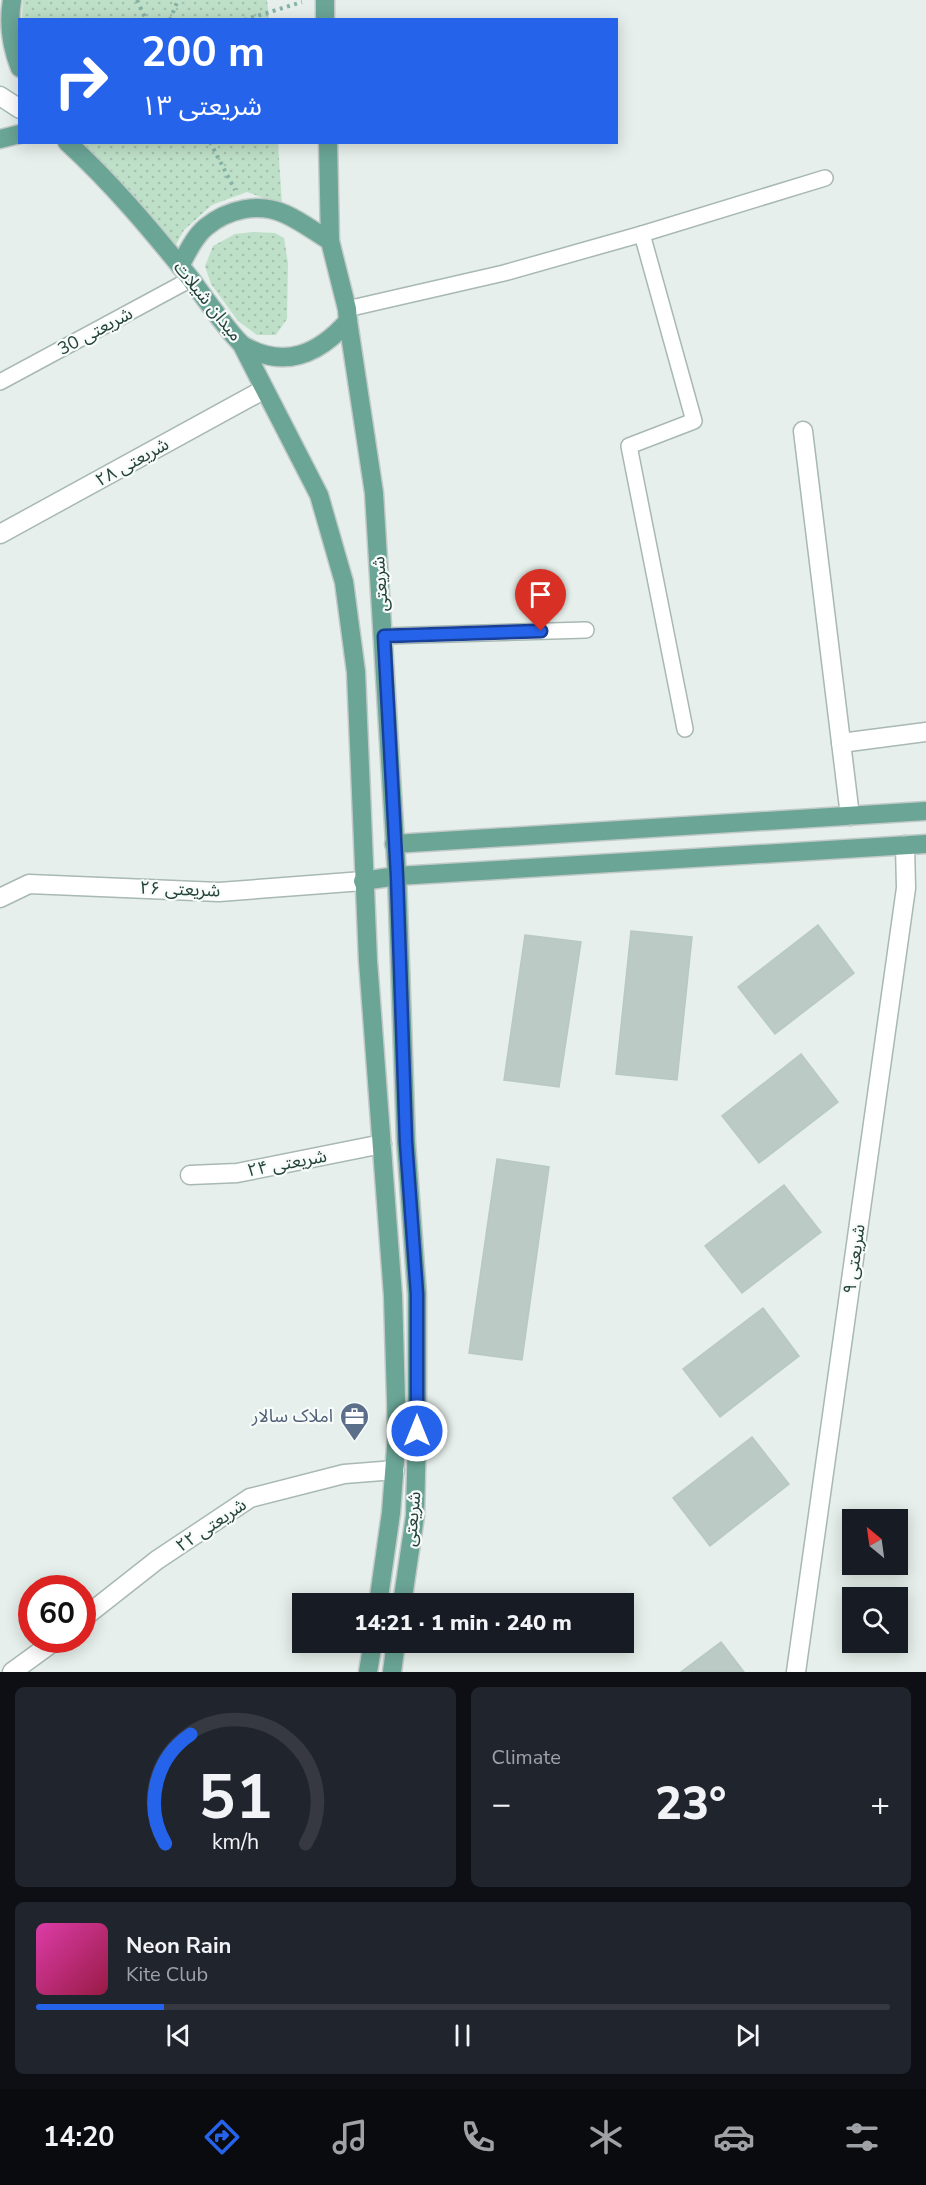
<!DOCTYPE html>
<meta charset="utf-8">
<style>
:root{--surface:#171b24;--page:#20242c;--text:#f1f3f6;--muted:#9ea1a6;--line:#363941;--accent:#2563eb}
body{margin:0;font-family:"Nunito Sans","Noto Sans Arabic",sans-serif;background:var(--page);color:var(--text);height:100vh;display:flex;flex-direction:column;font-size:22px;white-space:nowrap}
*{box-sizing:border-box;margin:0}
p{font-size:20px;color:var(--muted)}
.icon{flex:none;width:33px;height:33px;fill:none;stroke:currentColor;stroke-width:2;stroke-linecap:round;stroke-linejoin:round}
.map{position:relative;height:1672px;overflow:hidden}
.side{display:flex;flex-direction:column;gap:15px;padding:15px;background:#0d0f14;flex:1}
.side>*{flex:none}
.guide{position:absolute;left:18px;top:18px;width:600px;height:126px;border-radius:0px;box-shadow:0 3px 15px #0003;background:#2563eb;color:#fff;overflow:hidden}
.needle{width:39px;rotate:331deg}
.tools{position:absolute;left:842px;top:1509px;display:grid;gap:12px}
.tools a{display:grid;place-items:center;width:66px;height:66px;border-radius:0px;background:var(--surface);box-shadow:0 3px 15px #0003;font-size:30px}
.speed{position:absolute;left:18px;top:1575px;display:flex;gap:12px;font-size:30px;font-weight:700;text-align:center}
.speed>*{display:grid;place-content:center;width:78px;height:78px;border-radius:50%;background:var(--surface);box-shadow:0 3px 15px #0003;line-height:1}
.speed .limit{border:9px solid #d22;background:#fff;color:#111}
.pin{position:absolute;display:grid;place-items:center;width:51px;height:51px;color:#fff;margin:-62px -26px;border-radius:50% 50% 50% 0;rotate:-45deg;box-shadow:0 0 6px #0007}
.pin .icon{rotate:45deg}
.me{position:absolute;width:66px;margin:-33px;rotate:0deg;stroke-linejoin:round;filter:drop-shadow(0 0 4px #0008)}
.turn{display:flex;align-items:center;gap:21px;height:126px;padding:0 24px;font-size:27px}
.turn .icon{width:78px;height:78px;stroke-width:2.5}
.turn b{display:block;font-size:42px;line-height:51px}
.big{font-size:45px;font-weight:800;line-height:1.1}
.side .widget{flex:1;display:flex;flex-direction:column;justify-content:center;gap:9px;min-width:0;padding:0 21px;border-radius:9px;background:var(--page)}
.side .dial{align-items:center;gap:0}
.dial svg{height:156px;overflow:visible;fill:none;stroke:var(--line);stroke-width:7;stroke-linecap:round;text-anchor:middle}
.dial text{fill:var(--text);stroke:none}
.song{display:flex;align-items:center;gap:18px}
.cover{width:72px;height:72px;border-radius:9px;background:linear-gradient(135deg,hsl(320 70% 55%),hsl(340 70% 35%))}
.played{height:6px;border-radius:3px;background:linear-gradient(90deg,var(--accent) 15%,var(--line) 15%)}
.keys{display:flex;justify-content:space-around;direction:ltr}
.heat{display:flex;justify-content:space-between;align-items:center;font-size:33px;direction:ltr}
.side .tiles{flex:1;display:grid;gap:15px;grid-template-columns:1fr 1fr}
.widget:last-child{grid-column:span 2}
.trip{position:absolute;left:292px;top:1593px;width:342px;height:60px;border-radius:0px;background:var(--surface);box-shadow:0 3px 15px #0003;font-weight:800;line-height:60px;text-align:center}
.dock{display:flex;height:96px;justify-content:space-around;align-items:center;background:#090b0e;color:var(--muted)}
.dock .icon{width:42px;height:42px}
.dock .on{color:var(--accent)}
.dock b{font-size:27px;color:var(--text)}
.map>svg:first-child{display:block}
.grass{fill:url(#grass-dots)}
.building{fill:#bbcac4;stroke:#b8c9c2;stroke-width:1.5}
.lines{fill:none;stroke-linecap:round;stroke-linejoin:round}
.service-casing{stroke:#a8b8b2;stroke-width:18}
.minor-casing{stroke:#a8b8b2;stroke-width:21}
.secondary-casing{stroke:#a4bbb3;stroke-width:21}
.primary-casing{stroke:#c2cac8;stroke-width:21}
.path{stroke:#86b3a5;stroke-width:4;stroke-dasharray:3 4.5;stroke-linecap:butt}
.service{stroke:#fff;stroke-width:15}
.minor{stroke:#fff;stroke-width:18}
.secondary{stroke:#fff;stroke-width:18}
.primary{stroke:#6aa596;stroke-width:18}
.route-casing{stroke:#184099;stroke-width:15}
.route{stroke:#2563eb;stroke-width:10}
.labels{text-anchor:middle;dominant-baseline:central;stroke-width:4.5;stroke-linejoin:round;paint-order:stroke}
.street-label{font-size:18px;fill:#24423a;stroke:#f7fbf9}
.service-label{font-size:18px;fill:#4e5e75;stroke:#f7fbf9;text-anchor:end}
</style>
<div class="map">
<svg width="926" height="1672" viewBox="0 0 926 1672">
<defs>
<pattern id="grass-dots" width="8" height="8" patternUnits="userSpaceOnUse" patternTransform="scale(1.5)"><rect width="8" height="8" fill="#bfe0c8"/><path d="M2 2h.1M6 6h.1" fill="none" stroke="#a4c1ad" stroke-width="1.8" stroke-linecap="round"/></pattern>
</defs>
<rect width="100%" height="100%" fill="#e6efeb"/>
<g class="grass">
<polygon points="23,0 267,0 269,19 22,19"/>
<polygon points="83,143 278,143 282,205 247,192 212,205 184,230 174,248"/>
<polygon points="253,232 275,233 284,238 288,263 287,319 276,335 257,335 238,321 211,284 205,266 213,246 235,234"/>
</g>
<g class="building">
<polygon points="818,925 854,973 775,1034 738,987"/>
<polygon points="631,931 692,937 677,1080 616,1074"/>
<polygon points="525,935 581,942 559,1087 504,1080"/>
<polygon points="801,1054 838,1102 759,1163 722,1116"/>
<polygon points="497,1159 549,1167 522,1360 469,1353"/>
<polygon points="784,1185 821,1232 742,1293 705,1246"/>
<polygon points="763,1308 799,1356 720,1417 683,1369"/>
<polygon points="752,1437 789,1484 710,1546 673,1498"/>
<polygon points="721,1642 744,1672 681,1672"/>
</g>
<g class="lines">
<defs>
<g id="service">
<polyline points="642,234 694,421 629,446 685,729"/>
<polyline points="347,309 504,273 642,234 825,178"/>
<polyline points="0,382 191,279"/>
<polyline points="384,636 586,630"/>
</g>
<g id="minor">
<polyline points="803,431 850,816"/>
<polyline points="0,534 263,390"/>
<polyline points="841,743 926,732"/>
<polyline points="0,898 29,884 219,892 363,881"/>
<polyline points="190,1175 237,1173 382,1144"/>
<polyline points="82,1619 157,1560 250,1498 344,1474 395,1470"/>
<polyline points="12,1672 56,1640"/>
<polyline points="796,1672 906,888 905,845"/>
</g>
<polyline id="secondary" points="0,96 20,109"/>
<g id="primary">
<path d="M12 0C8 24 11 46 20 68"/>
<polyline points="325,0 325,20"/>
<polyline points="0,139 20,134"/>
<path d="M67 142C112 183 152 231 190 278 199 290 234 340 244 346 285 369 319 354 348 321L347 309 330 241 328 142"/>
<path d="M180 266C187 253 194 237 206 227 228 209 259 202 285 214 301 221 315 232 330 241"/>
<polyline points="348,321 374,493 397,876 406,1142 417,1294 417,1431 415,1516 402,1604"/>
<polyline points="242,345 319,495 344,582 356,672 368,961 393,1296 397,1434 391,1513 378,1604"/>
<polyline points="394,844 926,811"/>
<polyline points="363,881 397,876 926,844"/>
<polyline points="368,1672 373,1642"/>
<polyline points="392,1672 396,1642"/>
</g>
</defs>
<use href="#service" class="service-casing"/>
<use href="#minor" class="minor-casing"/>
<use href="#secondary" class="secondary-casing"/>
<use href="#primary" class="primary-casing"/>
<g class="path">
<polyline points="137,0 146,20"/>
<polyline points="170,20 178,0"/>
<polyline points="244,20 302,2"/>
<polyline points="210,142 235,190"/>
</g>
<use href="#service" class="service"/>
<use href="#minor" class="minor"/>
<use href="#secondary" class="secondary"/>
<use href="#primary" class="primary"/>
</g>
<g class="lines">
<defs>
<polyline id="route" points="417,1431 417,1294 406,1142 397,876 384,636 541,631"/>
</defs>
<use href="#route" class="route-casing"/>
<use href="#route" class="route"/>
</g>
<defs>
<symbol id="office-pin" viewBox="-11 -11 22 30"><path d="M0 17L-7.5 6A9.5 9.5 0 1 1 7.5 6Z" fill="#5c6f8a" stroke="#f7fbf9"/><path d="M-6-3h4V-5.5h4V-3h4V5H-6ZM-1-4.5V-3h2v-1.5ZM-6 0V1H6V0Z" fill="#fff"/></symbol>
</defs>
<g fill-rule="evenodd">
<use href="#office-pin" x="338" y="1400" width="33" height="45"/>
</g>
<g class="labels">
<g class="street-label">
<text transform="translate(208 301) rotate(51)">میدان شیلات</text>
<text transform="translate(95 331) rotate(-28)">شریعتی 30</text>
<text transform="translate(132 462) rotate(-29)">شریعتی ۲۸</text>
<text transform="translate(380 584) rotate(-94)">شریعتی</text>
<text transform="translate(180 889) rotate(2)">شریعتی ۲۶</text>
<text transform="translate(287 1163) rotate(-11)">شریعتی ۲۴</text>
<text transform="translate(854 1259) rotate(-82)">شریعتی ۹</text>
<text transform="translate(412 1519) rotate(-85)">شریعتی</text>
<text transform="translate(211 1525) rotate(-34)">شریعتی ۲۲</text>
</g>
<g class="service-label">
<text x="333" y="1416">املاک سالار</text>
</g>
</g>
</svg>
<div class="tools">
<a><svg class="needle" viewBox="-14 -14 28 28"><path d="M0-13l5 13h-10z" fill="#e53935"/><path d="M0 13l5-13h-10z" fill="#9ea1a6"/></svg></a>
<a><svg class="icon" aria-label="search" viewBox="0 0 24 24"><circle cx="10" cy="10" r="6"/><path d="M15 15l6 6"/></svg></a>
</div>
<div class="speed"><div class="limit">60</div></div>
<div class="pin" style="left:541px;top:631px;background:#d93025"><svg class="icon" aria-label="arrive" viewBox="0 0 24 24"><path d="M6 21V4h12l-3 4 3 4H6"/></svg></div>
<svg class="me" style="left:417px;top:1431px" viewBox="-20 -20 40 40"><circle r="17" fill="#2563eb" stroke="#fff" stroke-width="3"/><path d="M0-11L8 9 0 5-8 9z" fill="#fff"/></svg>
<div class="trip">14:21 · 1 min · 240 m</div>
<div class="guide">
<div class="turn"><svg class="icon" aria-label="right" viewBox="0 0 24 24"><path d="M7 20v-9h11M14 6l5 5-5 5"/></svg><div><b>200 m</b>شریعتی ۱۳</div></div>
</div>
</div>
<section class="side">
<div class="tiles">
<div class="widget dial"><svg viewBox="0 0 100 80">
<path d="M14 69A42 42 0 1 1 86 69"/>
<path d="M14 69A42 42 0 0 1 27 13" stroke="#2563eb"/>
<text x="50" y="56" font-size="32" font-weight="700">51</text>
<text x="50" y="72" font-size="11">km/h</text>
</svg></div>
<div class="widget"><p>Climate</p>
<div class="heat"><a>−</a><b class="big">23°</b><a>+</a></div>
</div>
<div class="widget">
<div class="song"><i class="cover"></i><div><b>Neon Rain</b><p>Kite Club</p></div></div>
<div class="played"></div>
<div class="keys"><svg class="icon" aria-label="previous" viewBox="0 0 24 24"><path d="M18 5L8 12l10 7zM5 5v14"/></svg><svg class="icon" aria-label="pause" viewBox="0 0 24 24"><path d="M8 5v14M16 5v14"/></svg><svg class="icon" aria-label="next" viewBox="0 0 24 24"><path d="M6 5l10 7-10 7zM19 5v14"/></svg></div>
</div>
</div>
</section>
<nav class="dock">
<b>14:20</b>
<svg class="icon on" aria-label="directions" viewBox="0 0 24 24"><path d="M12 3l9 9-9 9-9-9zM9 14v-3h6M13 9l2 2-2 2"/></svg>
<svg class="icon" aria-label="music" viewBox="0 0 24 24"><path d="M9 18V5l10-2v13"/><circle cx="6" cy="18" r="3"/><circle cx="16" cy="16" r="3"/></svg>
<svg class="icon" aria-label="phone" viewBox="0 0 24 24"><path d="M5 4h4l2 5-3 2q2 4 5 5l2-3 5 2v4C11 20 4 13 5 4z"/></svg>
<svg class="icon" aria-label="climate" viewBox="0 0 24 24"><path d="M12 3v18M4 7l16 10M4 17L20 7"/></svg>
<svg class="icon" aria-label="car" viewBox="0 0 24 24"><path d="M5 17H2v-5l4-1 3-4h7l3 4 3 1v5h-3M9 17h6M6 11h13"/><circle cx="7" cy="17" r="2"/><circle cx="17" cy="17" r="2"/></svg>
<svg class="icon" aria-label="filters" viewBox="0 0 24 24"><path d="M4 7h16M4 17h16"/><circle cx="9" cy="7" r="2"/><circle cx="15" cy="17" r="2"/></svg>
</nav>
